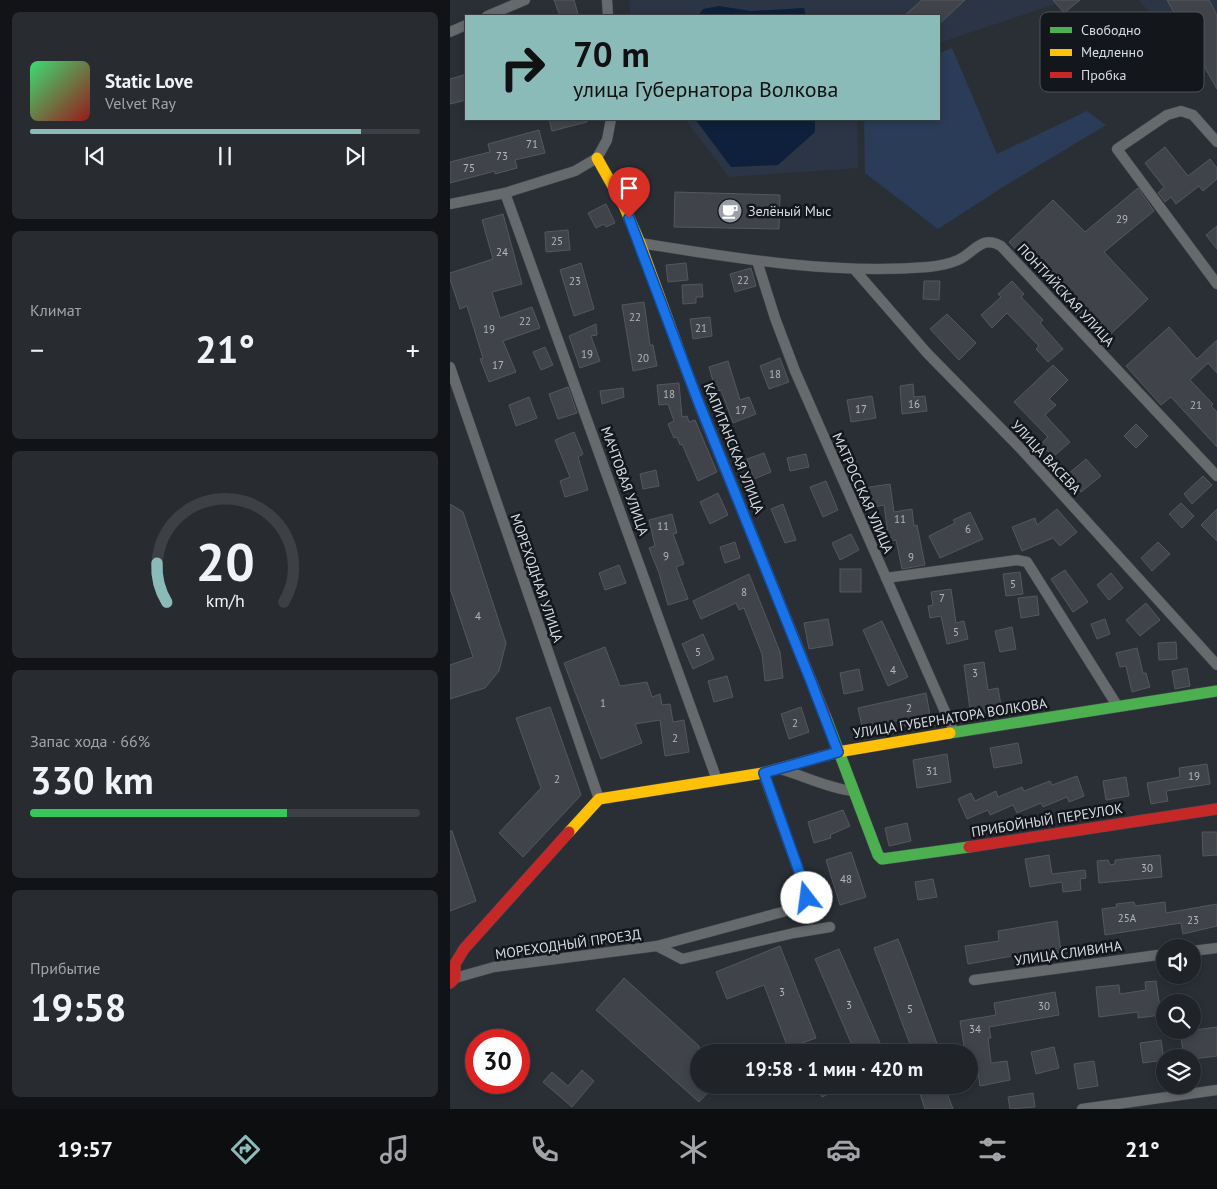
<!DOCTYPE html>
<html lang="ru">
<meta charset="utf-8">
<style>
:root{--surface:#202328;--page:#282b30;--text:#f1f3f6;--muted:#a2a4a8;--line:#3d4045;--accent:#8bbbb9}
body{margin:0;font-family:"PT Sans",sans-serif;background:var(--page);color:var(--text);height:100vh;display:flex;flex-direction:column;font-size:19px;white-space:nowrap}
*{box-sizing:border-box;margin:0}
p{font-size:16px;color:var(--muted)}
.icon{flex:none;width:28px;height:28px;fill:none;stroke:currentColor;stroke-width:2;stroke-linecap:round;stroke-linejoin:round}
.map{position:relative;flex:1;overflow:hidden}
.panel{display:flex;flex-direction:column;gap:12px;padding:12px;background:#121316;width:450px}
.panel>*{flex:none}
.guide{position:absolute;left:15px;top:15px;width:475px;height:105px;border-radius:0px;box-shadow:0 2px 8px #0003,0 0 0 1px var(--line);background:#8bbbb9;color:#111;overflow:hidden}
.fabs{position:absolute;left:706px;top:939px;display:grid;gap:10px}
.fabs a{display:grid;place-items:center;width:45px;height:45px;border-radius:50%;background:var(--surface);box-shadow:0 2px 8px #0003,0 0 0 1px var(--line);font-size:25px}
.speed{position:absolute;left:15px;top:1029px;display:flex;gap:10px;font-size:25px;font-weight:700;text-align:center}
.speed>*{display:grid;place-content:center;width:65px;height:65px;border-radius:50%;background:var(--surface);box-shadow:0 2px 8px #0003,0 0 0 1px var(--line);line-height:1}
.speed .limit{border:8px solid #d22;background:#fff;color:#111}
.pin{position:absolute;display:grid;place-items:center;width:42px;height:42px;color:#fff;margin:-51px -21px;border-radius:50% 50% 50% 0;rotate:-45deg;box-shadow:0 0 5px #0007}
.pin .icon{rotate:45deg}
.me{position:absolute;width:55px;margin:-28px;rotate:345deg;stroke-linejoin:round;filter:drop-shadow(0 0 4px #0008)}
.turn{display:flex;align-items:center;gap:18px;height:105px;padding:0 25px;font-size:22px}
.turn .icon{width:65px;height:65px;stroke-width:2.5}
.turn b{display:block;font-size:35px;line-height:42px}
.big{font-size:38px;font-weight:800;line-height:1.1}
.panel .card{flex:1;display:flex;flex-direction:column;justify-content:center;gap:8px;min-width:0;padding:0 18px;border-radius:8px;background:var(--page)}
.panel .dial{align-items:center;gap:0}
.dial svg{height:130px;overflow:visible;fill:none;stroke:var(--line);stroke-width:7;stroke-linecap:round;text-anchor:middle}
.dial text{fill:var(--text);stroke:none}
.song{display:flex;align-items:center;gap:15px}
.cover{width:60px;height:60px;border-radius:8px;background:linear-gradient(135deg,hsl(140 70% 55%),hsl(0 70% 35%))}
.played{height:5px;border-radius:2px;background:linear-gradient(90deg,var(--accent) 85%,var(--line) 85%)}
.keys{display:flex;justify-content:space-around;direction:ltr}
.heat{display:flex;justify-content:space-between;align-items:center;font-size:28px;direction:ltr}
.charge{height:8px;border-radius:4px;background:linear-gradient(90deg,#34c759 66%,var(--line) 0)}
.trip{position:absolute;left:240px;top:1044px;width:288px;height:50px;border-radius:25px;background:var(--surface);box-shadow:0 2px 8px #0003,0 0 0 1px var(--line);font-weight:800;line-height:50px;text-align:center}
.tab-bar{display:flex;height:80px;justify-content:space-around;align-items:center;background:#0d0e10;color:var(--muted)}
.tab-bar .icon{width:35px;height:35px}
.tab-bar .on{color:var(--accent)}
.tab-bar b{font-size:22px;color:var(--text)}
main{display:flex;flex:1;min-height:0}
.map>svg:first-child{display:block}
.built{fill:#2b3545}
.green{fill:#2a3c57}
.water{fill:#0e203b}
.building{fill:#40444a;stroke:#54585d}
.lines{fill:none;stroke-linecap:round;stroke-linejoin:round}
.street-casing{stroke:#474b51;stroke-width:11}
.fast-casing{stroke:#474b51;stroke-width:12}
.slow-casing{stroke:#474b51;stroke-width:12}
.jam-casing{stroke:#474b51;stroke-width:12}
.street{stroke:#676a6c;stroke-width:10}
.fast{stroke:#4caf50;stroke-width:11}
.slow{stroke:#ffc107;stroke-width:11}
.jam{stroke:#c62828;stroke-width:11}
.route-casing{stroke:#114b97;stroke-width:12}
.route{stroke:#1a73e8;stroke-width:9}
.labels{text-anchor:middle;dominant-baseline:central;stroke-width:5;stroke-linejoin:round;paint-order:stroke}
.number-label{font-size:11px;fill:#b1b6be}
.poi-label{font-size:14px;fill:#d7dce4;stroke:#13161b;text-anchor:start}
.street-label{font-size:14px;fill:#d7dce4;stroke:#13161b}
.key{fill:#13161b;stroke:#4e5157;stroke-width:1}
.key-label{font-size:14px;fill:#d7dce4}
</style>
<main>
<section class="panel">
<div class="card">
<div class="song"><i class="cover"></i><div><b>Static Love</b><p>Velvet Ray</p></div></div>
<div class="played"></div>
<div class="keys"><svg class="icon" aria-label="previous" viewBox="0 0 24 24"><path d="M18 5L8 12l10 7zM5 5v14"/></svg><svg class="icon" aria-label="pause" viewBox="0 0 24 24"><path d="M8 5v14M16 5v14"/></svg><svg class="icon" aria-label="next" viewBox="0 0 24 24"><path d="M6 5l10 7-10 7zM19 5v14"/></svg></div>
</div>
<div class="card"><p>Климат</p>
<div class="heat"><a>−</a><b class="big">21°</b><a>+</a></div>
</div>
<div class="card dial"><svg viewBox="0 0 100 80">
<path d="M14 69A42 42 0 1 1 86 69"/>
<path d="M14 69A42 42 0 0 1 8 45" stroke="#8bbbb9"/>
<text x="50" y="56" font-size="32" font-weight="700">20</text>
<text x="50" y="72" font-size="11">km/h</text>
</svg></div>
<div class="card"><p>Запас хода · 66%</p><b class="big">330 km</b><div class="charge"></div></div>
<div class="card"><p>Прибытие</p><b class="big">19:58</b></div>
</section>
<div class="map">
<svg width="767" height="1109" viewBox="0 0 767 1109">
<rect width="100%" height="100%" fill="#2a2f36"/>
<g class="built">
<polygon points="179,0 618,0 489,43 489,16 181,16"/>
<polygon points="689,0 767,0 767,72 751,73"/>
<polygon points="235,119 407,119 408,168 279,177"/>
</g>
<polygon class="green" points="502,48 547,154 637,111 656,125 556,185 488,229 415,173 414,119 489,119 489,53"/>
<g class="water">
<polygon points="269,6 301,11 354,8 356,16 248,16 253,9"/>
<polygon points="245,119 365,119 365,132 328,165 281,167"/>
</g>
<g class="building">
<polygon points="104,0 124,0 128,14 120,16 110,16"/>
<polygon points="472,0 515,0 489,24 489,16 454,16"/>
<polygon points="603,0 630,0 614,13"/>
<polygon points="717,0 759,0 767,15 767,89"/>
<polygon points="14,75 16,82 16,100 0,104 0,79"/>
<polygon points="99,119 137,119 137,122 102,131"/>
<polygon points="89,130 95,153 65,160 67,168 45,174 45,171 0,183 0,162 40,152 38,144"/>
<polygon points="715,147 738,176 760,159 767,168 767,179 753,191 749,186 726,204 721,197 715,202 708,193 714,187 695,163"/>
<polygon points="688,188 704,211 654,252 698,299 653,341 559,242 603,200 635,232"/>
<polygon points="225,192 330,195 329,229 224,227"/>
<polygon points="156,204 165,223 156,227 154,224 146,228 138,213"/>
<polygon points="53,214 72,284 42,292 50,318 82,307 90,328 53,341 66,372 39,382 30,359 33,358 17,306 10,309 0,279 0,273 43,259 32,220"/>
<polygon points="767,226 767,249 756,235"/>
<polygon points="118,230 120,250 96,252 95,232"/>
<polygon points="131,263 144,309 124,316 110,270"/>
<polygon points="236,263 238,280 218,282 216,265"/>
<polygon points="301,268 306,286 285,292 280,274"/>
<polygon points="474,281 490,281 489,300 473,299"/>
<polygon points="562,281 574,294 571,297 593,320 590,323 613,349 598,362 586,349 589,346 557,313 542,328 531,315 551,297 548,294"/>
<polygon points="252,284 253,297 246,297 246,303 233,304 232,285"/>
<polygon points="194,302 200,345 203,345 207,366 183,371 172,305"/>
<polygon points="497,314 526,343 509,360 480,329"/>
<polygon points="260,317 262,336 243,339 240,319"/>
<polygon points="146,324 147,335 141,336 150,361 130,368 119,336"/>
<polygon points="719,327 747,359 767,340 767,373 758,363 740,380 763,404 761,406 767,412 767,447 721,397 711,405 676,366"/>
<polygon points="95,347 103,365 91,370 83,352"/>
<polygon points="330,358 339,382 319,389 310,366"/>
<polygon points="278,361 290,400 299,397 306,414 283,423 271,390 266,392 259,367"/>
<polygon points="603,365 618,380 599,399 606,405 595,415 620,442 603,457 591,444 598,437 564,402"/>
<polygon points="229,383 232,417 237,416 239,422 245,420 267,472 248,481 232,444 230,445 227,437 224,438 218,424 224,421 218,404 209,405 207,385"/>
<polygon points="463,384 464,397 475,396 477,411 452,414 450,386"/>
<polygon points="118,387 127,413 108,419 99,394"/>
<polygon points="173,388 174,397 152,404 150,391"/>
<polygon points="422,396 426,418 401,422 397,400"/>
<polygon points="79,397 87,418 66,426 59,405"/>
<polygon points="686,424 698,436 686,448 674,436"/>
<polygon points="124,432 133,454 128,457 138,490 115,497 110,481 120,477 105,440"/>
<polygon points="314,453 321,472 304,479 297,459"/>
<polygon points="356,454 359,467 340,471 337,458"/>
<polygon points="636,459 651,476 631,492 617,475"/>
<polygon points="206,470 209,486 193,489 190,474"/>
<polygon points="753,476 762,485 742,504 734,494"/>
<polygon points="376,481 388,510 373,517 360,487"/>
<polygon points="440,484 444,512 462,509 464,526 467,525 475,565 452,569 446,540 439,541 434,505 418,508 414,488"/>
<polygon points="268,493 278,515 260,524 250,502"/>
<polygon points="731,503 744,516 732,528 719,514"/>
<polygon points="0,504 13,512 56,643 49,671 35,688 0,699 0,665 23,657 0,588"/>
<polygon points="333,504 346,540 335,543 321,509"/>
<polygon points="607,509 627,532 610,546 603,538 572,551 562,527 585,518 587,525"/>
<polygon points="767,509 767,541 751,525"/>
<polygon points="520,512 533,539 490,558 479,536 505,523 503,520"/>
<polygon points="222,514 227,533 223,534 234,564 226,567 238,599 218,605 209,573 199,548 205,546 199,520"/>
<polygon points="401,534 409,550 390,560 382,543"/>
<polygon points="285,542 290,558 275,563 270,547"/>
<polygon points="708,542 720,554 702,571 691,558"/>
<polygon points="169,565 176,583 155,590 149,573"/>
<rect x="390" y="569" width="21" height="23"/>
<polygon points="615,570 638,602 623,612 601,579"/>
<polygon points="570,572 573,594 556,596 553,574"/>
<polygon points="661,573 673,588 659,600 647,585"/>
<polygon points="299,574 330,652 333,678 315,681 312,654 294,608 289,610 286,603 251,619 243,601"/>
<polygon points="501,589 506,623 514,621 518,639 497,644 491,616 480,618 478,606 483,605 481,592"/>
<polygon points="587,596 589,615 571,618 568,598"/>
<polygon points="696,603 710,620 690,636 676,620"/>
<polygon points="378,619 383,645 359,649 354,623"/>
<polygon points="655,619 660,634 647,639 641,624"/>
<polygon points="432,621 458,677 438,686 413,630"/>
<polygon points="562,627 566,649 550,652 545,631"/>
<polygon points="253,634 264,659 243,669 232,644"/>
<polygon points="726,642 727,659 709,660 708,643"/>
<polygon points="155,647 170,686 197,682 202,697 210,694 212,705 220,704 223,722 234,720 239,752 215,756 210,720 185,724 192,743 151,759 114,663"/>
<polygon points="687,648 693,673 696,673 700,687 682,692 676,666 670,667 666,653"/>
<polygon points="534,662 538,690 548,688 552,711 530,714 529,709 520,710 514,665"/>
<polygon points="737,668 740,686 725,689 722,671"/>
<polygon points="409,669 413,690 394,694 390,673"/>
<polygon points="277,676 283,697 264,702 258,681"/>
<polygon points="476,693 480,715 469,717 470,723 452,726 451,720 432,723 433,726 413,731 408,708"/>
<polygon points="100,707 131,795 73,857 49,833 91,788 66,718"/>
<polygon points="351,707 359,732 339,739 331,714"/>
<polygon points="568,743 572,763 544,768 540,748"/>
<polygon points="497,754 501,782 467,788 463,760"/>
<polygon points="757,764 760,784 716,791 718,801 701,804 697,783 730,777 729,768"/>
<polygon points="627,776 634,796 619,802 617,797 593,807 591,803 567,813 563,805 540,815 538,810 517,819 508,799 521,793 525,801 546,791 548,797 572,787 574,791 600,781 602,785"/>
<polygon points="676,777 679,796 656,800 653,781"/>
<polygon points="393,810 400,826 380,835 381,838 364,843 358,822"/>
<polygon points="457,823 461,841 439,846 435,828"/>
<polygon points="0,831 2,831 26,901 0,911"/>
<polygon points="752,832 767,832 767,855 753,856"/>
<polygon points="401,852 416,897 390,905 376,860"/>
<polygon points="599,855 602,874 635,870 636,878 630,879 631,890 613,892 612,882 580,887 575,859"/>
<polygon points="710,855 712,877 649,883 647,861 658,860 660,865 665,864 665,860"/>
<polygon points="483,879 487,897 468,900 465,882"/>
<polygon points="684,902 685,906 715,902 716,913 767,904 767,926 733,934 731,923 655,935 652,909 667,907 666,904"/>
<polygon points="607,921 611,952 590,955 590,951 518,964 515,946 549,941 548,931"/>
<polygon points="448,939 458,965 490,1052 463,1052 424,948"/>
<polygon points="330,946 366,1038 338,1048 314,985 277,999 266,972"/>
<polygon points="389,949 434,1052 405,1052 365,959"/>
<polygon points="174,978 249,1046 249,1085 265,1085 249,1102 146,1010"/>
<polygon points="706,981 711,1015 688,1018 688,1012 649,1017 646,987 669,985 670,994 696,990 695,982"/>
<polygon points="605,992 609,1015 539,1027 541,1038 538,1038 541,1063 557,1061 560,1080 530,1086 527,1065 519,1066 519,1052 515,1052 510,1021 546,1015 544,1003"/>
<polygon points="767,1027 767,1056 742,1059 742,1058 734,1058 730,1032"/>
<polygon points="711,1040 714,1060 693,1063 690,1043"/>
<polygon points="604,1047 609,1068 586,1074 581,1052"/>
<polygon points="644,1061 648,1086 628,1089 624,1064"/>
<polygon points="132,1070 144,1081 122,1107 93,1082 102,1072 118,1086"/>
<polygon points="367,1085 398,1085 372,1097"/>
<polygon points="467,1085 494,1085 503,1109 475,1109"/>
<polygon points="583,1093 585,1107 560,1109 558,1097"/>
</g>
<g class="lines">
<defs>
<g id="street">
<polyline points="157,0 158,16"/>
<polyline points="37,16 75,0"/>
<polyline points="0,32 16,25"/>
<polyline points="767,142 743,115 731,111 717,115 667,149 767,284"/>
<polyline points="55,193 267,780"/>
<polyline points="0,204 55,193 125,171 147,158 157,140 161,119"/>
<path d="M190 243C285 258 382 275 478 267 488 266 499 264 508 260 524 253 532 234 551 246L767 476"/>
<polyline points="307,261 325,318 345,371 504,732"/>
<polyline points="404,269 477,353 571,449 767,665"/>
<polyline points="0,367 149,799"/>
<polyline points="436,578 567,560 577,562 668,707"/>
<path d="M330 769C355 776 377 788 403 791"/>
<path d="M207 946 347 908C355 904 357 900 356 891L313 773"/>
<polyline points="742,951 767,948"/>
<polyline points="5,978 44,967 207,946 232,959 344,933 380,927"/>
<polyline points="524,980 715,954"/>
<polyline points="632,1109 767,1090"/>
</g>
<g id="fast">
<polyline points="375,715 428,855 432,859 519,847"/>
<polyline points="500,733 767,691"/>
</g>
<g id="slow">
<polyline points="147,158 174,206 190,243 231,356"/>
<polyline points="119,832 149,799 313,773 388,752 500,733"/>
</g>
<g id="jam">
<polyline points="231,356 248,401 375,715"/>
<polyline points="519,847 767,809"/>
<polyline points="0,983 5,978 5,964 14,949 119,832"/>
</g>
</defs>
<use href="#street" class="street-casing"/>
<use href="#fast" class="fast-casing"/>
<use href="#slow" class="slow-casing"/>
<use href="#jam" class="jam-casing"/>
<use href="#street" class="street"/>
<use href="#fast" class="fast"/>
<use href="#slow" class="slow"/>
<use href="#jam" class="jam"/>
</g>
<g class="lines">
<defs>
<polyline id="route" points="179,218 248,401 360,679 388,752 314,773 356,891 357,898"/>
</defs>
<use href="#route" class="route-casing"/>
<use href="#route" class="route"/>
</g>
<defs>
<symbol id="cafe-disc" viewBox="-11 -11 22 22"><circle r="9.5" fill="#9a9fa7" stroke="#13161b"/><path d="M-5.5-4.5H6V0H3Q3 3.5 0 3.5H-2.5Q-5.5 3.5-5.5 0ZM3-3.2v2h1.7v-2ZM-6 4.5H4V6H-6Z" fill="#fff"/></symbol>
</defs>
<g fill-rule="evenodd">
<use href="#cafe-disc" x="266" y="197" width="28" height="28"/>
</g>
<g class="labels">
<g class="number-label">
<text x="82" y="144">71</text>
<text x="52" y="156">73</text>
<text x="19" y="168">75</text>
<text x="672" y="219">29</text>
<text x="107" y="241">25</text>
<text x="52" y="252">24</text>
<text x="293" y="280">22</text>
<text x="125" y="281">23</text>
<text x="185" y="317">22</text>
<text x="75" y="321">22</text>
<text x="251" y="328">21</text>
<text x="39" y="329">19</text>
<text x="137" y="354">19</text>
<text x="193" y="358">20</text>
<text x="48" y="365">17</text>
<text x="325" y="374">18</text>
<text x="219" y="394">18</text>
<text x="464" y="404">16</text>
<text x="746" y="405">21</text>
<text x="411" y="409">17</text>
<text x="291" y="410">17</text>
<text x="450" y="519">11</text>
<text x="213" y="526">11</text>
<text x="518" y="529">6</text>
<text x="216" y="556">9</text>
<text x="461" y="557">9</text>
<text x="563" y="584">5</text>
<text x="294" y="592">8</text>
<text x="492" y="598">7</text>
<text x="28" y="616">4</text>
<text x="506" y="632">5</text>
<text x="248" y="652">5</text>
<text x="443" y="670">4</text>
<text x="525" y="673">3</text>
<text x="153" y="703">1</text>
<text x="459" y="708">2</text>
<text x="345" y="723">2</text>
<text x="225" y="738">2</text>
<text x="482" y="771">31</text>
<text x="744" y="776">19</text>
<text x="107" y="779">2</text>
<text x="697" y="868">30</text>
<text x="396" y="879">48</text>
<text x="677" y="918">25А</text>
<text x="743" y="920">23</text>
<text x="332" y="992">3</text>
<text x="399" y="1005">3</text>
<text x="594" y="1006">30</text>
<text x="460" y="1009">5</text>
<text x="525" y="1029">34</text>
</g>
<g class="poi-label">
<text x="298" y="211">Зелёный Мыс</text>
</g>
<g class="street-label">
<text transform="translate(616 295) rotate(47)">ПОНТИЙСКАЯ УЛИЦА</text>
<text transform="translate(284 448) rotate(68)">КАПИТАНСКАЯ УЛИЦА</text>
<text transform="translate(596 457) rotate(47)">УЛИЦА ВАСЕВА</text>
<text transform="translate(175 481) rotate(70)">МАЧТОВАЯ УЛИЦА</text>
<text transform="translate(413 493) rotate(66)">МАТРОССКАЯ УЛИЦА</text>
<text transform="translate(87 578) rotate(71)">МОРЕХОДНАЯ УЛИЦА</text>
<text transform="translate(500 718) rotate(-9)">УЛИЦА ГУБЕРНАТОРА ВОЛКОВА</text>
<text transform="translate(597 820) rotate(-9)">ПРИБОЙНЫЙ ПЕРЕУЛОК</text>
<text transform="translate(118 944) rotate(-8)">МОРЕХОДНЫЙ ПРОЕЗД</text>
<text transform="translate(618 953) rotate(-8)">УЛИЦА СЛИВИНА</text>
</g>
</g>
<rect x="590" y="12" width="164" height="80" rx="8" class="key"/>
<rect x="600" y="27" width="22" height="6" fill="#4caf50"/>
<rect x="600" y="49" width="22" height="7" fill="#ffc107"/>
<rect x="600" y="72" width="22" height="6" fill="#c62828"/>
<g class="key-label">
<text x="631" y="35">Свободно</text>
<text x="631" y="57">Медленно</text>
<text x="631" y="80">Пробка</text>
</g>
</svg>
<div class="fabs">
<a><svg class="icon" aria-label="sound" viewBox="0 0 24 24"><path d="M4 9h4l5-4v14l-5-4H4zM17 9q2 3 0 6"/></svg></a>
<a><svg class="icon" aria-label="search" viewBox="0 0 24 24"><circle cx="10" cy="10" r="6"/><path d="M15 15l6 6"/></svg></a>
<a><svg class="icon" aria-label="layers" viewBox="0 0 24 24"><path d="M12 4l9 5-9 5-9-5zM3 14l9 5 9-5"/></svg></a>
</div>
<div class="speed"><div class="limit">30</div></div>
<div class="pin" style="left:179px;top:218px;background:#d93025"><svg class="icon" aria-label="arrive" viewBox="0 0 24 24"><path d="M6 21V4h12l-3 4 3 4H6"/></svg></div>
<svg class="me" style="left:357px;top:898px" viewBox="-20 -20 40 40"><circle r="19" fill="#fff"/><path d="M0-13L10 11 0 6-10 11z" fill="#1a73e8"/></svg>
<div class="trip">19:58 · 1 мин · 420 m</div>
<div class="guide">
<div class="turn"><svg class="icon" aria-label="right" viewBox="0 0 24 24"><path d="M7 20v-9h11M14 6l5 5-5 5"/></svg><div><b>70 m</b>улица Губернатора Волкова</div></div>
</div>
</div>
</main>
<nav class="tab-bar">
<b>19:57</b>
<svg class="icon on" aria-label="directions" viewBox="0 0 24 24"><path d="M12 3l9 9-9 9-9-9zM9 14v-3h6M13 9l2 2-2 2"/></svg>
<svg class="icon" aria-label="music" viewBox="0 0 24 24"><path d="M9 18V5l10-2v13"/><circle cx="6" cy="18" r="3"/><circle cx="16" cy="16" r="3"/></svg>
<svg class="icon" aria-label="phone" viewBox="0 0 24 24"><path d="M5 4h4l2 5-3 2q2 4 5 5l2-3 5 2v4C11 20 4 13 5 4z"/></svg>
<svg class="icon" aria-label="climate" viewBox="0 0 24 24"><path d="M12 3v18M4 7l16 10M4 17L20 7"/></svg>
<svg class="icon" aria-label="car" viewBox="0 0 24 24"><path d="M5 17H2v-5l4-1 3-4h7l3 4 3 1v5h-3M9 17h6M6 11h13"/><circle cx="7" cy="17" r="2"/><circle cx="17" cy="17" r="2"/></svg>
<svg class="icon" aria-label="filters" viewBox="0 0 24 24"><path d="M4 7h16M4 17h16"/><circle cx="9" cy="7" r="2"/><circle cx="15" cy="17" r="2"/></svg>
<b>21°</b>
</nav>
